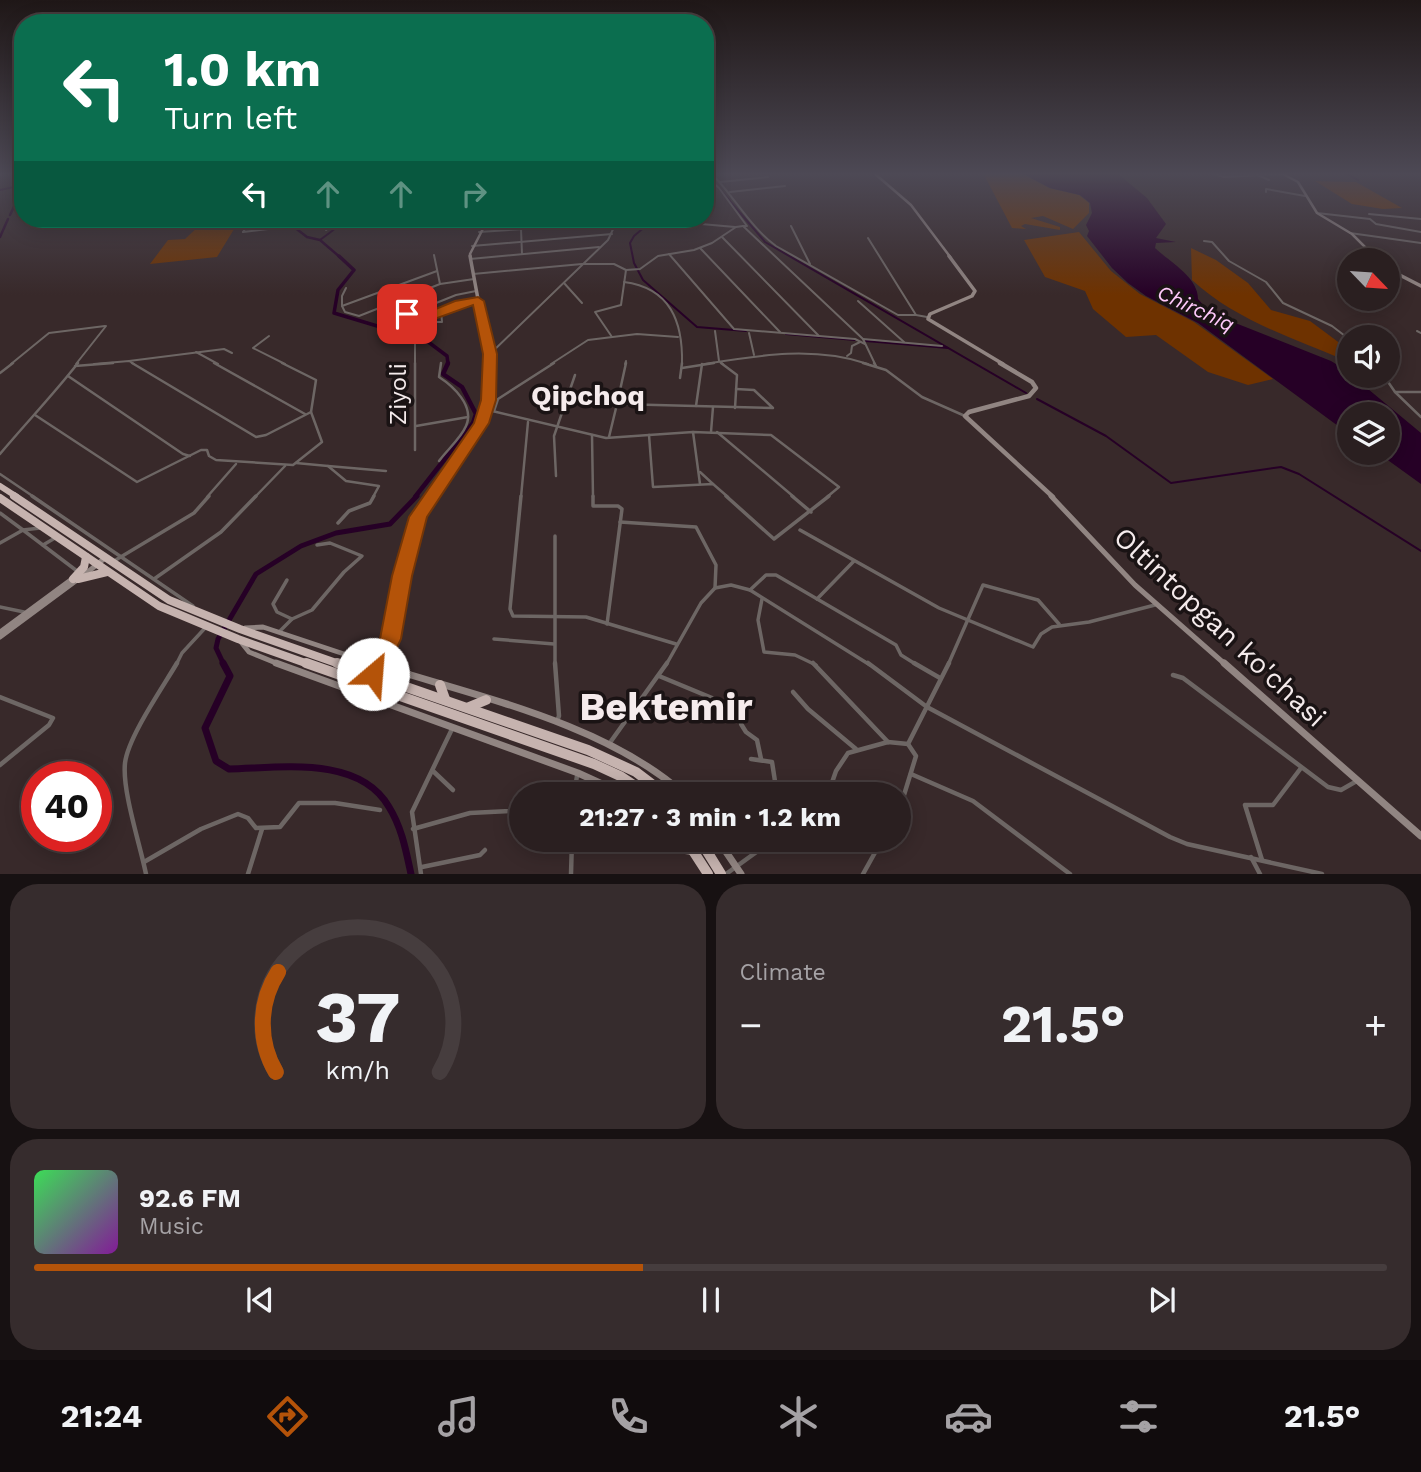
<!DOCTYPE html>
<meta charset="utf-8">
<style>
:root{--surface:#2a1f20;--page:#362c2d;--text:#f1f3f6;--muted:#a5a2a5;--line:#463d3e;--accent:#b45309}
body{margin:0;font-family:"Work Sans",sans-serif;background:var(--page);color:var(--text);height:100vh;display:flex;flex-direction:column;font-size:26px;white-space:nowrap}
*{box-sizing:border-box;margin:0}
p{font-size:23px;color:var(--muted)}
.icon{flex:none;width:38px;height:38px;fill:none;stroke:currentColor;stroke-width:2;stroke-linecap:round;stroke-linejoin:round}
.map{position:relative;height:874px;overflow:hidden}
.side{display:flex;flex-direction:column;gap:10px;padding:10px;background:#171112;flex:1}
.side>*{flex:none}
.top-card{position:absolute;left:14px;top:14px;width:700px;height:214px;border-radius:28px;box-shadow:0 4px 18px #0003,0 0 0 2px var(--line);background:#0b6e4f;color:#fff;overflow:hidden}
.needle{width:46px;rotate:115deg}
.tools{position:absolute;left:1337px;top:248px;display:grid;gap:14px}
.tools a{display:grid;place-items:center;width:63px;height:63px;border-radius:50%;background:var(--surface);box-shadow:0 4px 18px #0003,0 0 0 2px var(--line);font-size:35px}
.speed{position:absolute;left:21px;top:761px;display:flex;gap:14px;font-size:35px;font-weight:700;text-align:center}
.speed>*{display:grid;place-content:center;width:91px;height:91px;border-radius:50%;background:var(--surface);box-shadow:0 4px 18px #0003,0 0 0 2px var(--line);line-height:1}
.speed .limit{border:10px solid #d22;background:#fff;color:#111}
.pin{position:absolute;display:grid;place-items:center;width:60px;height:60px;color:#fff;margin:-30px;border-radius:14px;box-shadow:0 4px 10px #0006}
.me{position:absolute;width:77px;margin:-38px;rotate:27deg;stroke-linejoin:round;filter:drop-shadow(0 0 5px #0008)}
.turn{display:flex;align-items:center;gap:24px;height:147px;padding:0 35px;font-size:32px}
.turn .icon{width:91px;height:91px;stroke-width:2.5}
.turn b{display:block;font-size:49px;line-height:60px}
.lanes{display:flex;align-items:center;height:66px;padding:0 35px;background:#0003;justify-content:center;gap:35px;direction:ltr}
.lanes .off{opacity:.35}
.big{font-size:52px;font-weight:700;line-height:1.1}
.side .tile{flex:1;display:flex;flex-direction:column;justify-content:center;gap:10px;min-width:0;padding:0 24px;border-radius:28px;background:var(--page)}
.side .dial{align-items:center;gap:0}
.dial svg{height:182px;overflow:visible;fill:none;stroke:var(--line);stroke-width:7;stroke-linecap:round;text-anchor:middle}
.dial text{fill:var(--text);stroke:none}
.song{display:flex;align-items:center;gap:21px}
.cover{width:84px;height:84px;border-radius:10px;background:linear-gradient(135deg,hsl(130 70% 55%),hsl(290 70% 35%))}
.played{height:7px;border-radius:4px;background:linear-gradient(90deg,var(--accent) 45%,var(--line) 45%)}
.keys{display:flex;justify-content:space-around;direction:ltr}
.heat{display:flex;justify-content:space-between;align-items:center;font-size:38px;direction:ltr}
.side .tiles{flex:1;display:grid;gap:10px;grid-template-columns:1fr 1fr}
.tile:last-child{grid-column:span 2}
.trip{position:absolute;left:509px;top:782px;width:402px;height:70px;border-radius:35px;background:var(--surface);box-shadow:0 4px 18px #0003,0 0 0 2px var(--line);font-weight:700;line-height:70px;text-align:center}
.tabs{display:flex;height:112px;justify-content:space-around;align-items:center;background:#110c0d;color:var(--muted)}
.tabs .icon{width:49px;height:49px}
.tabs .selected{color:var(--accent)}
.tabs b{font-size:32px;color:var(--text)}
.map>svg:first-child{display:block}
.green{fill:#6e3200}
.water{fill:#260026}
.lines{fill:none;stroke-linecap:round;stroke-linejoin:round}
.stream{stroke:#260026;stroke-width:2}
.canal-far4{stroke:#260026;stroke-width:2.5}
.canal-far3{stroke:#260026;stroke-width:3.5}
.canal-far2{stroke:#260026;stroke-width:4.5}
.canal-far1{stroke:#260026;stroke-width:5}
.canal{stroke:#260026;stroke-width:7}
.street-far3{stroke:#6d6664;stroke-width:2}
.street-far2{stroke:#6d6664;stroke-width:2.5}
.street-far1{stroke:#6d6664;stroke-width:3.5}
.street{stroke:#6d6664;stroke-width:4.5}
.secondary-far4{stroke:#918582;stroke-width:2.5}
.secondary-far3{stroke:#918582;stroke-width:3.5}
.secondary-far2{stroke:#918582;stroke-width:4.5}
.secondary-far1{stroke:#918582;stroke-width:5}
.secondary{stroke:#918582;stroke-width:7}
.highway-far2{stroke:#c6b3af;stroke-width:6}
.highway-far1{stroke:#c6b3af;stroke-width:8}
.highway{stroke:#c6b3af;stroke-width:10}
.route{fill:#b45309;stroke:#753606;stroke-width:2}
.labels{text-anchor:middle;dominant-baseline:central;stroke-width:7;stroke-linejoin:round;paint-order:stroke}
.far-water-label{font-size:21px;font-style:italic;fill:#ffc9fb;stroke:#1a1314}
.street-label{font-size:24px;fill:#f5ebec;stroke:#1a1314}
.quarter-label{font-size:28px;font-weight:bold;fill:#f5ebec;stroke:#1a1314}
.near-street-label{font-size:28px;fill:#f5ebec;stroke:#1a1314}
.near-district-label{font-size:38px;font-weight:bold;fill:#f5ebec;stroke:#1a1314}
</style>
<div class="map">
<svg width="1421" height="874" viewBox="0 0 1421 874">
<rect width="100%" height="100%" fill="#38292a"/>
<g class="green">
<polygon points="983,173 1023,174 1049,188 1079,195 1089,203 1089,213 1073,229 1043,216 1031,218 1060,227 1060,230 1025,224 1021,226 1026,229 1012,228"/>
<polygon points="1315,181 1356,182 1402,208 1383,209 1352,204"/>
<polygon points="239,221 217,257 150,264 168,240 185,239 200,225"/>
<polygon points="1079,232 1111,271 1140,294 1194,322 1273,379 1248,385 1208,372 1156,335 1126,337 1093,309 1085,291 1045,277 1024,240"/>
<path d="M1191 248 1216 260 1248 283 1271 310 1310 321 1349 350V353L1342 359C1290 337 1234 319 1192 280Z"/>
</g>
<path class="water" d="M1022 173H1117L1147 198 1166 224 1156 238 1176 242 1156 243 1155 248C1171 263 1198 277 1198 299L1210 313 1331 361 1349 372V376H1356L1368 389 1421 433V484L1378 453H1388V415H1349V434L1198 323 1146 296 1128 283 1112 268 1087 236 1089 231 1086 225 1092 213 1090 203 1080 195 1050 188Z"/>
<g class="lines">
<g class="stream">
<polyline points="706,173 765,242 1026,393"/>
<polyline points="1346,173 1358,180"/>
<polyline points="0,190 23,185"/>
<polyline points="654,219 634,236 630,243 634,263 643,280 697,327 746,331"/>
<polyline points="320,240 348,219"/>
<polyline points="786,334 855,340"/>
<polyline points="866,341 948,348"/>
<polyline points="1037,399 1106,436 1171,483 1281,467 1299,474 1421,551"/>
</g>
<g class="canal-far4">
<polyline points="10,215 23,188"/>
<polyline points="252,219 282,220 292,225"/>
<polyline points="294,227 307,237 320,240 341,258"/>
<polyline points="0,237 8,219"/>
</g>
<polyline class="canal-far3" points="339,256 354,270 338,290 334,313 427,341 447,356 448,364"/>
<polyline class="canal-far2" points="415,497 473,423 476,414 462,387 443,374 448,363"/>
<polyline class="canal-far1" points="224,665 216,648 218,639 256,574 301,546 336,533 390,524 417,496"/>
<path class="canal" d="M223 663 230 676 205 728 216 761 229 769C280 768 359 755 389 807 402 828 406 851 411 874"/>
<g class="street-far3">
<path d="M711 173C734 196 750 227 776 246L898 315H916"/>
<polyline points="1211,173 1224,177 1283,174"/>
<polyline points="1253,173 1269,180"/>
<polyline points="705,175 719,188 747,226 743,226"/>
<polyline points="720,182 768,177"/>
<polyline points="730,192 785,186"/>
<polyline points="1266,192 1266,189 1305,196"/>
<polyline points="1317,213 1370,219 1376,224 1421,232"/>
<polyline points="1369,214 1421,219"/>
<polyline points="288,219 297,225"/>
<polyline points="687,219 701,224 735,227"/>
<polyline points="743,226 863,339 875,364"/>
<polyline points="791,226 810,264"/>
<polyline points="521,229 522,254"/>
<polyline points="326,230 341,219"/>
<polyline points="243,232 250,222 276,222 290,227 309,219"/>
<polyline points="243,232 284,227"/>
<polyline points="479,232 618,223"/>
<polyline points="1350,233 1421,243"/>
<polyline points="722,237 819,336"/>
<polyline points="868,238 916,315 927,317"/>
<polyline points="1204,241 1212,242 1229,261 1266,282 1283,303 1332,326 1349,339"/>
<polyline points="472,246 612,234"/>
<polyline points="700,248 780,332"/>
<polyline points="669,254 734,329 855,339 865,344"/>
<polyline points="434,255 440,284"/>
<polyline points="470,259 599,247"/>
<polyline points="473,274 582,264 614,264 626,270 640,269 658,256 694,250 712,243 736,227 743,226"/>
<path d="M624 282C670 288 683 321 682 364"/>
<polyline points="564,283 582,303"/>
<polyline points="346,288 342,296 342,306 437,271"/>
<polyline points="858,301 904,342"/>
<polyline points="342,306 345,312 359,316 440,284 474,279"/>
<polyline points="407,315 421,322 442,322 441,311"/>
<polyline points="418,321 459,304 477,301"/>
<polyline points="384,324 456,295 476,291"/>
<polyline points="715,331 719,361 723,364"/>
<polyline points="1417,331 1421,333"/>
<polyline points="749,333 754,355"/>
<polyline points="269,336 253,348 285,364"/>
<polyline points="612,337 595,312 621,305 626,270"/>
<polyline points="415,339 415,364"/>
<polyline points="863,339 942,346"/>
<polyline points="196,352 218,364"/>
<polyline points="490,354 608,240 615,225 630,219"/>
<polyline points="847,356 851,353 852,346 860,342"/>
<polyline points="129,361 224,349 232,353"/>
<polyline points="11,364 49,333 105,326"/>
<polyline points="76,364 106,326"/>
<polyline points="94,364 129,361 134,364"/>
<polyline points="551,364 588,340 637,334 678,337"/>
<polyline points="625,364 626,361"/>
<path d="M704 364C760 355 814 346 868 364"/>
</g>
<g class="street-far2">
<polyline points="132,363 256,437 266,435 311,412"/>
<polyline points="214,363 305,414"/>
<polyline points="415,363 415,450"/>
<polyline points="626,363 617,404 773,408 754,390 736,389"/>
<polyline points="721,363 737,375 735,408"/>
<polyline points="863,363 886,370 922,397 965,416"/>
<polyline points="874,363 876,366"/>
<polyline points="75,366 113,363"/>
<polyline points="682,368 714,363"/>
<polyline points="0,373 13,363"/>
<polyline points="68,376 183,454 190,456"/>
<polyline points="1384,376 1395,392 1421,417"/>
<polyline points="680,378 682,363"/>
<polyline points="1395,392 1421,392"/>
<polyline points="696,406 702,364"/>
<polyline points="488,410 606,438 649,435"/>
<polyline points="494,411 498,399 554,363"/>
<polyline points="35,415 137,482 201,450 207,450 209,456 216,460 293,465 322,442 311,412 316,380 282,363"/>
<polyline points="416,426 468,417"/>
<polyline points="693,432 700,484"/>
<polyline points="711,432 713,407"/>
<polyline points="717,432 794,497"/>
<polyline points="592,435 593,497"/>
<polyline points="649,435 653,487 713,484 728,497"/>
<polyline points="649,435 693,432 771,435 839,487 827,497"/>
<polyline points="609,437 617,404"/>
<path d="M0 454C26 423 53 395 78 363"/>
<path d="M439 461C447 450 461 438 466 426 475 406 453 386 439 377L441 363"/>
<polyline points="296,463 328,466 346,481 379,486 373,497"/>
<polyline points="328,466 386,471"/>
<polyline points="700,472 713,484"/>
<polyline points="0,474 34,497"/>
<polyline points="556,476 554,436 575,375"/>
<polyline points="207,497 236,464"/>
<polyline points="255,497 285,466"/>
<polyline points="521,497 528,422"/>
</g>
<g class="street-far1">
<polyline points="32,496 193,606"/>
<polyline points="521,496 510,609 513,616 586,617 676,644"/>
<polyline points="593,496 593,506 618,506 622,509 607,624"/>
<polyline points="726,496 774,539 829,496"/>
<polyline points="792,496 811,512"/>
<polyline points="0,513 23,530 40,528"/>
<polyline points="620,522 696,527 716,565 715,588 701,603 666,665"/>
<polyline points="338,523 349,511 370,503 374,496"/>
<polyline points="800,530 939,608 1033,647 1041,634 1052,627 1089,622 1155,605"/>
<polyline points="555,536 555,665"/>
<polyline points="0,543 23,530 77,571"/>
<polyline points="43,545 55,538"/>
<polyline points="114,561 194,513 209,496"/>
<polyline points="154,579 221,532 256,496"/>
<polyline points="715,588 731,585 750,590 870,665"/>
<polyline points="750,590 766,575 776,575 896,645 901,655 917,665"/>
<polyline points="762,599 758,620 764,652 795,655 816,665"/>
<polyline points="817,599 854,561"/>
<polyline points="0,607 24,612"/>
<polyline points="292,619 312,610 344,572 362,556 330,543 317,545"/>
<polyline points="279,632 292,619 277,612 273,604 287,580"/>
<polyline points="494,639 554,644"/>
<polyline points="176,665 182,653 206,627"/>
<polyline points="948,665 983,585 1038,600 1059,624"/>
</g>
<g class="street">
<polyline points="555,663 559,716 557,721"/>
<polyline points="813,663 888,742"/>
<polyline points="868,663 927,707 1170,837 1187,844 1322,874"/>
<polyline points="914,663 940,678"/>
<polyline points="1173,675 1183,678 1328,787 1341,790 1355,782"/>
<polyline points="659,676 712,698"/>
<polyline points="793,692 808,709 856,749"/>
<polyline points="0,697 53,718 49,725 0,765"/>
<polyline points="741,724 746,732 757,740 761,759"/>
<polyline points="609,744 667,663"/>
<polyline points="751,759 772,762 777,794"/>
<polyline points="433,771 453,790"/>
<polyline points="911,774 973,801 1070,874"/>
<polyline points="574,794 577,776"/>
<polyline points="828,794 836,771 848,753 888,742 908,744"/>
<polyline points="900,808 916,756 908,744 949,663"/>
<polyline points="413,829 470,813 511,811 518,799"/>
<polyline points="1251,857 1260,874"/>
<polyline points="1262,860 1245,805 1273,805 1301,768"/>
<polyline points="144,862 201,829 238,814 248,818 256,828 280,827 299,803 335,803 380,810"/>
<polyline points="422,867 480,855 485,850"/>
<path d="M146 874C140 844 122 791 125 763 128 737 163 687 177 663"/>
<polyline points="248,874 262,829"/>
<polyline points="421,874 412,812 452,729"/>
<polyline points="571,874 572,840"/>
<polyline points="726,874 773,840"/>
<polyline points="863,874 882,840"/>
</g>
<g class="secondary-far4">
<polyline points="874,173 911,205 951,258"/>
<polyline points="1281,173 1298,182 1317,213 1352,234 1376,258"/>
<polyline points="471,258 470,254 488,219"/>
</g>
<g class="secondary-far3">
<polyline points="470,256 490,364"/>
<polyline points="949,256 975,291 972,296 930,314 928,319 1003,364"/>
<polyline points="1374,256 1379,261"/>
<polyline points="1388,269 1421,286"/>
</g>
<g class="secondary-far2">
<polyline points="1000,363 1032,382 1036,388 1029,396 969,412 965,416 1053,497"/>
<polyline points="427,497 481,423 488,405 490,363"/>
</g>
<g class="secondary-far1">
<polyline points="1051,496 1135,585 1226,665"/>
<polyline points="84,575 105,558"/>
<polyline points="245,628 263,627 377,665"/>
<polyline points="0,632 72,579"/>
<polyline points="0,637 77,580"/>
<polyline points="241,642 249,652 281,665"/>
<path d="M379 665C407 612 399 548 428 496"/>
</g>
<g class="secondary">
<polyline points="276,663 578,773 624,794"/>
<path d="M372 663C474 696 603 722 684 794"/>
<polyline points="1224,663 1421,836"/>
<polyline points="374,674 380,663"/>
<polyline points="670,840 677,849 694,852"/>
<polyline points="718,840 741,874"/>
</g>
<polyline class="highway-far2" points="0,486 17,497"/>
<g class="highway-far1">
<polyline points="14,496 169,600 240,629 342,665"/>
<polyline points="0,498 159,606 238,639 311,665"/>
<polyline points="73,579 84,567 86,557"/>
<polyline points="78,579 107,572"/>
</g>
<g class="highway">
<polyline points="306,663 594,764 620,776 647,794"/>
<polyline points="337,663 588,750 636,772 665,794"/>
<polyline points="440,685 445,699"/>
<polyline points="469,707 486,700"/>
<polyline points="686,840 708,874"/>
<polyline points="700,840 721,874"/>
</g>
</g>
<linearGradient id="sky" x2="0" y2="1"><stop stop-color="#1f1717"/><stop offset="0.59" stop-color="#4d4955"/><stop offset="1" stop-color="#4d4955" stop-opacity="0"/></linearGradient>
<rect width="1421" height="295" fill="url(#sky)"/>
<polygon class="route" points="478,297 484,301 497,354 496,400 489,423 427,517 412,576 401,639 381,681 373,683 366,681 362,674 380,639 392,576 409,517 474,423 481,400 483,354 473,305 418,325 401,314 407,311 419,316 455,301"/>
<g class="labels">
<g class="far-water-label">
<text transform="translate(1196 308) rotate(25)">Chirchiq</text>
</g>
<g class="street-label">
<text transform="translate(398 394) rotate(-90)">Ziyoli</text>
</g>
<g class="quarter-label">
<text x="588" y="395">Qipchoq</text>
</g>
<g class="near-street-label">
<text transform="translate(1220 627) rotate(43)">Oltintopgan ko'chasi</text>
</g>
<g class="near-district-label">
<text x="666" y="707">Bektemir</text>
</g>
</g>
</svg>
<div class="tools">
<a><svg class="needle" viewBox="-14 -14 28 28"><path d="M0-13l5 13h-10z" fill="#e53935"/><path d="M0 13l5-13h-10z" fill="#a5a2a5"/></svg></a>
<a><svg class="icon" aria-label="sound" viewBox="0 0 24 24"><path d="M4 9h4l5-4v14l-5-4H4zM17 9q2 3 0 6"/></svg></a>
<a><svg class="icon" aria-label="layers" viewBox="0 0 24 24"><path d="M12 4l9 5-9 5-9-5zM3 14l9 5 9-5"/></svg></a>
</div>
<div class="speed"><div class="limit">40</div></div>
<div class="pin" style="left:407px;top:314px;background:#d93025"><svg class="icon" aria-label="arrive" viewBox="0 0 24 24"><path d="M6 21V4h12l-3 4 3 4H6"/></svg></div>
<svg class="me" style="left:373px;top:674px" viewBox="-20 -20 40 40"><circle r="19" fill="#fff"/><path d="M0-13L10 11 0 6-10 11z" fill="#b45309"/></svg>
<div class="trip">21:27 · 3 min · 1.2 km</div>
<div class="top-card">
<div class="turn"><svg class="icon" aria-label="left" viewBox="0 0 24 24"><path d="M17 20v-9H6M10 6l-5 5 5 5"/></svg><div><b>1.0 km</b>Turn left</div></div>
<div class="lanes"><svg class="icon" aria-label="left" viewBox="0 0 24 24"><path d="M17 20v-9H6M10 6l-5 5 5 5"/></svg><svg class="icon off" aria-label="ahead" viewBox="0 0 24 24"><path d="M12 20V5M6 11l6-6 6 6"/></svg><svg class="icon off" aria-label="ahead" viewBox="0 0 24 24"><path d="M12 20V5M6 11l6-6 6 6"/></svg><svg class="icon off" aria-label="right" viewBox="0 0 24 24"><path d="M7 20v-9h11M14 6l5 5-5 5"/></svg></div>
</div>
</div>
<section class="side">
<div class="tiles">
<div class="tile dial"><svg viewBox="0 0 100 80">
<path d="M14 69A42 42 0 1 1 86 69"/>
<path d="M14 69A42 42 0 0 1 15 25" stroke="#b45309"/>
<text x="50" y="56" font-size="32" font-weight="700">37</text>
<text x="50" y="72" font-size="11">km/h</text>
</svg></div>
<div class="tile"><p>Climate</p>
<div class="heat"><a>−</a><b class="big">21.5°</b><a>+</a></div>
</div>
<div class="tile">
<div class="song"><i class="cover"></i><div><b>92.6 FM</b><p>Music</p></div></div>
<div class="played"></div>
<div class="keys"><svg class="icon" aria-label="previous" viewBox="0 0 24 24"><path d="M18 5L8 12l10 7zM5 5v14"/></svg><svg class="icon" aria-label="pause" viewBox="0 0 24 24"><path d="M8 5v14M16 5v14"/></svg><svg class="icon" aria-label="next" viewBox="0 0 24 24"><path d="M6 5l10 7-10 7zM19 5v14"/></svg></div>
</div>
</div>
</section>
<nav class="tabs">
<b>21:24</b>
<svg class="icon selected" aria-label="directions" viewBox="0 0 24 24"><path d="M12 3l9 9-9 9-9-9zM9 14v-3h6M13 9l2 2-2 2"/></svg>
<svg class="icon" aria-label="music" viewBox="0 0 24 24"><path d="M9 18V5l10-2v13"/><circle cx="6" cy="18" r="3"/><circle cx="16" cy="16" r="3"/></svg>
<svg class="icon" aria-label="phone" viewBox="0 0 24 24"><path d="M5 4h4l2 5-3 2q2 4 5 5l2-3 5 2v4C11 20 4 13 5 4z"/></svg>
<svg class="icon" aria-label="climate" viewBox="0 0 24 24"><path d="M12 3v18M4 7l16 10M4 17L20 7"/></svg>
<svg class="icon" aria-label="car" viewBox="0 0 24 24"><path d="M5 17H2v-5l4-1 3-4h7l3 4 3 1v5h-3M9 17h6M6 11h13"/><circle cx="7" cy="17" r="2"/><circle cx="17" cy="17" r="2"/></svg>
<svg class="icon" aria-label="filters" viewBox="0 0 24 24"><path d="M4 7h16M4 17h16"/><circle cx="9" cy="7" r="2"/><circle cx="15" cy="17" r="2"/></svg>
<b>21.5°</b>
</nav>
